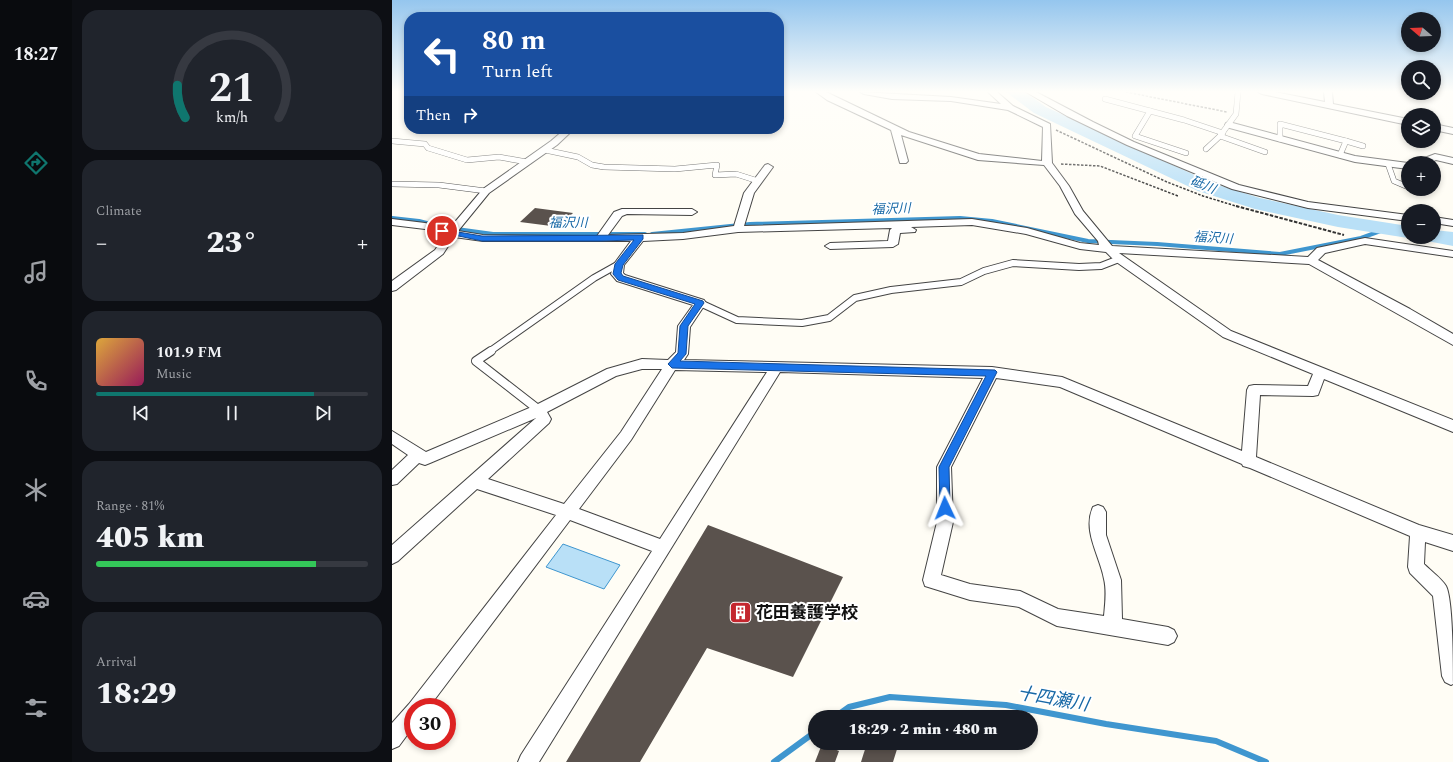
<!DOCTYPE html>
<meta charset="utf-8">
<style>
:root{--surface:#171b24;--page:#20242c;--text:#f1f3f6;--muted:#9ea1a6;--line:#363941;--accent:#0f766e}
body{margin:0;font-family:Spectral,"Noto Sans JP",serif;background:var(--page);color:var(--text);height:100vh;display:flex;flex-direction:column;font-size:15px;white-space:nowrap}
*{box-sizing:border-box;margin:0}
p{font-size:13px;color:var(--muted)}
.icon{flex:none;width:22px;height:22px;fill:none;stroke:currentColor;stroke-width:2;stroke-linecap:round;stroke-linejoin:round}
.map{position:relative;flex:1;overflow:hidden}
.details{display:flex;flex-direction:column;gap:10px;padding:10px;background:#0d0f14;width:320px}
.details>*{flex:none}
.guide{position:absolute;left:12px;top:12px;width:380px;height:122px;border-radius:16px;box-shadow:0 2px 6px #0003;background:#1a4fa0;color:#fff;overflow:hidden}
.needle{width:26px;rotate:289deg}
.buttons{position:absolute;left:1009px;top:12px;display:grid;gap:8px}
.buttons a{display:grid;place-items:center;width:40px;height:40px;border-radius:50%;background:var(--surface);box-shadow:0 2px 6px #0003;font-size:20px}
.speed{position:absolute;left:12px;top:698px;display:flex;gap:8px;font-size:20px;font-weight:700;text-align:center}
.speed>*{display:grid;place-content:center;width:52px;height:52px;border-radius:50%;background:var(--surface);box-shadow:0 2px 6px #0003;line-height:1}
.speed .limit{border:6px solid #d22;background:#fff;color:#111}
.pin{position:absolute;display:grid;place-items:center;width:34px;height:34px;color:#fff;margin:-17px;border:2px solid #fff;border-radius:50%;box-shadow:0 1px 4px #0007}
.me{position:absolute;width:44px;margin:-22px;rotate:358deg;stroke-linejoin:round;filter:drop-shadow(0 0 3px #0008)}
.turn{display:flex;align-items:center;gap:14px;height:84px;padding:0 12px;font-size:18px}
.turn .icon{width:52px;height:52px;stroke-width:2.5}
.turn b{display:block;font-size:28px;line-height:34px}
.then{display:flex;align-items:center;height:38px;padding:0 12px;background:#0003;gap:8px;font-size:15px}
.big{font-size:30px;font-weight:800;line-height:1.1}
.details .tile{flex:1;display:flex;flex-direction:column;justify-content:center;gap:6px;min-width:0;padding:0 14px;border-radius:16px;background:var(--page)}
.details .dial{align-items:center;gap:0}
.dial svg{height:104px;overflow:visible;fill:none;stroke:var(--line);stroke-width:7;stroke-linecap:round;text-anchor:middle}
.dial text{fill:var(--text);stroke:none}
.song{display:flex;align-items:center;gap:12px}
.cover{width:48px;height:48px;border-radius:6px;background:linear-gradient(135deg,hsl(40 70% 55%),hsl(330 70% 35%))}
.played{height:4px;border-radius:2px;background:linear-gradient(90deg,var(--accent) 80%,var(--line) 80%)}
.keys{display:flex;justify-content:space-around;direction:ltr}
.heat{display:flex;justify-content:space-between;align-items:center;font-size:22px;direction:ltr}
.charge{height:6px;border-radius:3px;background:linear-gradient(90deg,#34c759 81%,var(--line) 0)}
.trip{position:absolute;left:416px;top:710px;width:230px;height:40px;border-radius:20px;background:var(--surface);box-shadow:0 2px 6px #0003;font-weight:800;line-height:40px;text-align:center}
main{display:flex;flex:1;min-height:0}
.tab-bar{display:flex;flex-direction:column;width:72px;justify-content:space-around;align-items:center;background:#090b0e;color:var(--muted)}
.tab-bar .icon{width:28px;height:28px}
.tab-bar .current{color:var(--accent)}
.tab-bar b{font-size:18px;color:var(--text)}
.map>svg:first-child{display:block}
.water{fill:#b9e0f7;stroke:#3f96cf}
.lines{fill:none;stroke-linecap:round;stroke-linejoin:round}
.stream-far1{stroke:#3f96cf;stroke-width:4}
.stream{stroke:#3f96cf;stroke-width:6}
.river{fill:#b9e0f7;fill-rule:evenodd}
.building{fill:#5a524d}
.lane-far2-casing{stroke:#444;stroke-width:6}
.lane-far1-casing{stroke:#444;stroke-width:8}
.lane-casing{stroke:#444;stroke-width:10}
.street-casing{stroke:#444;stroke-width:2}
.path-far1{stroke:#333;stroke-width:1.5;stroke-dasharray:2.5 1.5;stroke-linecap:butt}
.path{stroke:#333;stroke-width:2;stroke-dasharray:3.5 1.5;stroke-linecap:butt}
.lane-far2{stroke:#fff;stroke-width:5}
.lane-far1{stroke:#fff;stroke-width:6}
.lane{stroke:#fff;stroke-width:8}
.street{fill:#fff;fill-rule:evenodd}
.route{fill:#1a73e8;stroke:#114b97}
.labels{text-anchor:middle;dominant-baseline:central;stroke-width:4;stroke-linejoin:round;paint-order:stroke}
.far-water-label{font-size:13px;font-style:italic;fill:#1768a6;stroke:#fff}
.near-poi-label{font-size:17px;font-weight:bold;fill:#111;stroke:#fff;text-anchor:start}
.near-water-label{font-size:18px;font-style:italic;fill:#1768a6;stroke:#fff}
</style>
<main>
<nav class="tab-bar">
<b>18:27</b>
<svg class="icon current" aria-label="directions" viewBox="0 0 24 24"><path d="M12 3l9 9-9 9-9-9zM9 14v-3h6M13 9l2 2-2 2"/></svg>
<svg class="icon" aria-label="music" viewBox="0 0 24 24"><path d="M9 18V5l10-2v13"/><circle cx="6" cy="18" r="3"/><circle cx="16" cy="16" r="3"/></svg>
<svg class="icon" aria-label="phone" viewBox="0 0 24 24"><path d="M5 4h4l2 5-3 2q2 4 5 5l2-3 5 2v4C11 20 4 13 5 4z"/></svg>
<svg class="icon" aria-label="climate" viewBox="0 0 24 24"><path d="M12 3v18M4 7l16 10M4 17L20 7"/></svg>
<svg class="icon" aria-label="car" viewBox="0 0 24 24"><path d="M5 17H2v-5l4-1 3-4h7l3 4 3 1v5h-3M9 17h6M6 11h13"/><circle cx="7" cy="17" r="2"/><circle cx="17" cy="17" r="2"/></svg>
<svg class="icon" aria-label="filters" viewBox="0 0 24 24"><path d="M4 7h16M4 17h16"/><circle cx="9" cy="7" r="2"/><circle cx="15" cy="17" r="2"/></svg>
</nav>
<section class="details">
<div class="tile dial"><svg viewBox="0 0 100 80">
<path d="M14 69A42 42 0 1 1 86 69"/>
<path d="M14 69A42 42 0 0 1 8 44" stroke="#0f766e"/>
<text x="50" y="56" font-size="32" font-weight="700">21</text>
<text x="50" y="72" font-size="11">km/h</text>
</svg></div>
<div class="tile"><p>Climate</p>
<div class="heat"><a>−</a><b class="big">23°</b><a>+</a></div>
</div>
<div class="tile">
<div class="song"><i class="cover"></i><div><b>101.9 FM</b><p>Music</p></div></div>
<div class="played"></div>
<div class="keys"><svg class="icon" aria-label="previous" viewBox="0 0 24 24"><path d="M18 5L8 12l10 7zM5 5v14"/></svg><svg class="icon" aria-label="pause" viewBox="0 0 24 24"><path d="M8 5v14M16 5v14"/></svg><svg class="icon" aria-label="next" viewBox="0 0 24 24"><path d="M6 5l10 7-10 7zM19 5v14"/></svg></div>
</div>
<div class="tile"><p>Range · 81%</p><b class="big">405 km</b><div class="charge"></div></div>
<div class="tile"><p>Arrival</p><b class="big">18:29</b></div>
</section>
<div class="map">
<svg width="1061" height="762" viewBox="0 0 1061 762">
<rect width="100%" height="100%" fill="#fffdf5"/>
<polygon class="water" points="171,544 228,565 212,589 154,567"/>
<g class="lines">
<g class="stream-far1">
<polyline points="0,218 27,221 50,227 101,234 253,234"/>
<polyline points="260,234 358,224 568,218 600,221 696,241 765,244 888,254 969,238 994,229"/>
</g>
<g class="stream">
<polyline points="443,717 457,707 498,697 614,705 714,724 824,741 874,762"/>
<polyline points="382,762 423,732"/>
</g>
<g class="river">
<polygon points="614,92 633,92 654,107 820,183 868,198 946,215 1016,226 1016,237 1021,237 1016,238 946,227 863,209 806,191 642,113"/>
<polygon points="1042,230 1061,232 1061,246 1035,241 1032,237 1042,237"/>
</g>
</g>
<g class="building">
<polygon points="143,208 181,213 167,227 128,222"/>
<polygon points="316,525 451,577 401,677 315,648 248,762 174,762"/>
<polygon points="475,743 498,743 506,746 501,762 469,762"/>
<polygon points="430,744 447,751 443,762 423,762"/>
</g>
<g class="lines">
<defs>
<g id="lane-far2">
<polyline points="713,99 792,120 831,133"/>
<polyline points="758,111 743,136 794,153"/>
<polyline points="828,136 873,152"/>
<polyline points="888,139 888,124 954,141 948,155"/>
<polyline points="0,141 33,144 36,148 75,160 107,157 135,162"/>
<polyline points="954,141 971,146"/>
<polyline points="814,149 828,136 844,114 846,92"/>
<polyline points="153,150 186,157 200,165 212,167 283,169 325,165 323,175 344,174 366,181"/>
<polyline points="996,164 1002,181 1016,187"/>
<polyline points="0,184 47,185 94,191"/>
<polyline points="1025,189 1032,191 1037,189"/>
</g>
<g id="lane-far1">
<polyline points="308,303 345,320 410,323 437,318 463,298 499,290 569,282 592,271 621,263 687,267 709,266 727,259"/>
<polyline points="97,352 202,278 227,264"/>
</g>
<polyline id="lane" points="99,351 84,361 147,410"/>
<g id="street">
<path d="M424 92H434L517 132 587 154 650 161 651 127 616 110 559 101 500 99 472 94 468 92 559 97 609 104 596 92H605L621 106 658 124 660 163 677 186 691 211 720 246 916 257 925 248 973 238 1061 251V257L973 244 933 253 926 260 1018 309 1061 334V345L917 264 727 253 839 331 1061 420V432L932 379 926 395 921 396 868 395 864 457 1027 525 1061 535V551L1033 542 1032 564C1039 571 1049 578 1054 586 1061 599 1061 666 1061 684L1059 685 1053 682 1050 676 1041 596 1018 573 1016 567 1018 536 858 468 851 466 850 464 668 387 604 378 559 467 561 522 549 575 578 584 628 591 666 609 712 616C713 605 715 591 712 579 708 556 690 531 701 507L706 505 711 507 714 512V535L729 580 730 619 776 627 782 630 785 636 782 642 776 645 665 626 627 607 578 600 533 586 531 580 545 522V467L591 378 388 372 147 762H126L129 755 260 551 178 520 37 707H21V727L7 746 0 749V723L17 704 164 515 85 489 6 561 0 564V545L144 418 38 463 33 465 27 463 5 484 0 485V470L16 455 0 444V431L34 452 142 406 215 369 250 359 276 360 284 352 286 326 301 305 225 281 219 274 222 264 239 241H91L62 237 51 254 4 290 0 291V281L43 250 53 235 33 229 0 225V219L33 223 57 229 91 189 159 141 173 129H182L165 145 97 193 66 231 91 235 205 236 222 212 230 209H300L305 212 300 215 235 214 230 216 216 235 291 233 342 226 352 193 373 165 376 164 381 167 362 193 352 226 580 219 635 228 688 243 707 245 706 241 683 214 668 186 652 165 586 160 509 135 516 161 514 163H508L499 130 435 100ZM580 225 634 234 688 249 714 252 723 261 831 337 921 374 916 386 862 385 857 386 855 390 850 451 670 377 600 367 292 360 296 354 298 327 314 303 312 300 233 275 231 273 232 265 251 241 291 239 346 232 500 228 498 230 496 241 438 243 433 246 438 249 501 247 506 244 508 233 523 232 524 230 519 227ZM250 369H270L229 432 172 504 96 479 157 423 159 419 155 412 224 376ZM283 370 375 372 268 539 187 509 239 440Z"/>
<polygon points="634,92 644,92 701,122 742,142 847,185 916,202 1016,215 1016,221 916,208 840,189 735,145 675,116"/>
<polygon points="866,92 883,92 933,102 932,92 940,92 941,104 1016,119 1016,125 870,94"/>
<polygon points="837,122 963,156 1016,163 1016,169 963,162 834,127 833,125 834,123"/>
<polygon points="1042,124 1061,128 1061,134 1042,130"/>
<polygon points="1043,154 1061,158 1061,164 1044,160 1036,163 1023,163 1025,161"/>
<polygon points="1042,217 1061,220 1061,226 1042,223"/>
</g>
</defs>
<use href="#lane-far2" class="lane-far2-casing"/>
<use href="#lane-far1" class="lane-far1-casing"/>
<use href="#lane" class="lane-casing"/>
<use href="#street" class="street-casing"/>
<g class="path-far1">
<polyline points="734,92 835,112"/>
<polyline points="664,130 775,182 811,196 847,207"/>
<polyline points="669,164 708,166 786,196"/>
</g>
<polyline class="path" points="844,206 952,235"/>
<use href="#lane-far2" class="lane-far2"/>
<use href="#lane-far1" class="lane-far1"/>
<use href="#lane" class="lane"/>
<use href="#street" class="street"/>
</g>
<linearGradient id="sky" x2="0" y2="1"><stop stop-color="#95c6ee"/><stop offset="0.46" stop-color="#fffefa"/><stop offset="1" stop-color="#fffefa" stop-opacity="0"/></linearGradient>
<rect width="1061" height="199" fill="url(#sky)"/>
<polygon class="route" points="48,229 90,236 251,235 251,239 231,265 229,273 231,276 311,301 312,303 296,326 294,354 288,361 603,370 605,372 557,467 558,508 557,512 553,513 549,512 548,508 547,467 594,376 280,368 276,364 286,353 288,326 303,304 226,280 221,274 223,264 242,240 208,241 90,241 48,232"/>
<defs>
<symbol id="building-square" viewBox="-11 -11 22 22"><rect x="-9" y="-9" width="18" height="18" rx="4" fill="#c4262e" stroke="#fff"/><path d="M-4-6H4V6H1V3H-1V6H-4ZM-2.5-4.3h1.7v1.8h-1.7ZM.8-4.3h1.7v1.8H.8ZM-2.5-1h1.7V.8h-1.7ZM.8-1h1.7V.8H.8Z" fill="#fff"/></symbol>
</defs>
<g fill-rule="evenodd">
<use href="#building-square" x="336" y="600" width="25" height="25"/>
</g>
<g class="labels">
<g class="far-water-label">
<text transform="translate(811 185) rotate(22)">砥川</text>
<text transform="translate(499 209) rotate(-2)">福沢川</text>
<text x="176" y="223">福沢川</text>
<text transform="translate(821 238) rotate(4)">福沢川</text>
</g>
<g class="near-poi-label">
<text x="364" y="613">花田養護学校</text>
</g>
<g class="near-water-label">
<text transform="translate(661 699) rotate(10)">十四瀬川</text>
</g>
</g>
</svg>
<div class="buttons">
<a><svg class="needle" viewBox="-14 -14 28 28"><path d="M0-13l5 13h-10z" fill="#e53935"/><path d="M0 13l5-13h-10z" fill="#9ea1a6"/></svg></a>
<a><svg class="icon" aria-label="search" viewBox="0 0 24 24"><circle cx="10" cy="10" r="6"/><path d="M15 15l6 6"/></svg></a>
<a><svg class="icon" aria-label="layers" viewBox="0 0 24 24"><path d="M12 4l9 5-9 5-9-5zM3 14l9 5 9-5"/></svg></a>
<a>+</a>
<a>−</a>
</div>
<div class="speed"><div class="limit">30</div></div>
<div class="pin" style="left:50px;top:231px;background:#d93025"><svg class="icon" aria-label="arrive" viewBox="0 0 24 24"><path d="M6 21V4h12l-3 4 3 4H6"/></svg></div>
<svg class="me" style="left:553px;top:508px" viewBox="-20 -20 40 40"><path d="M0-17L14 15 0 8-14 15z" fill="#1a73e8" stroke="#fff" stroke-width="4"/></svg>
<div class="trip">18:29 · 2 min · 480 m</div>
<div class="guide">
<div class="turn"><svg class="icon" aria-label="left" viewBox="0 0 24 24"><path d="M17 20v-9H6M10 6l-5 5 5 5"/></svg><div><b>80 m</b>Turn left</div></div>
<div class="then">Then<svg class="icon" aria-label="right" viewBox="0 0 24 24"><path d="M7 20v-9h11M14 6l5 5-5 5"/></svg></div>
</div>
</div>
</main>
